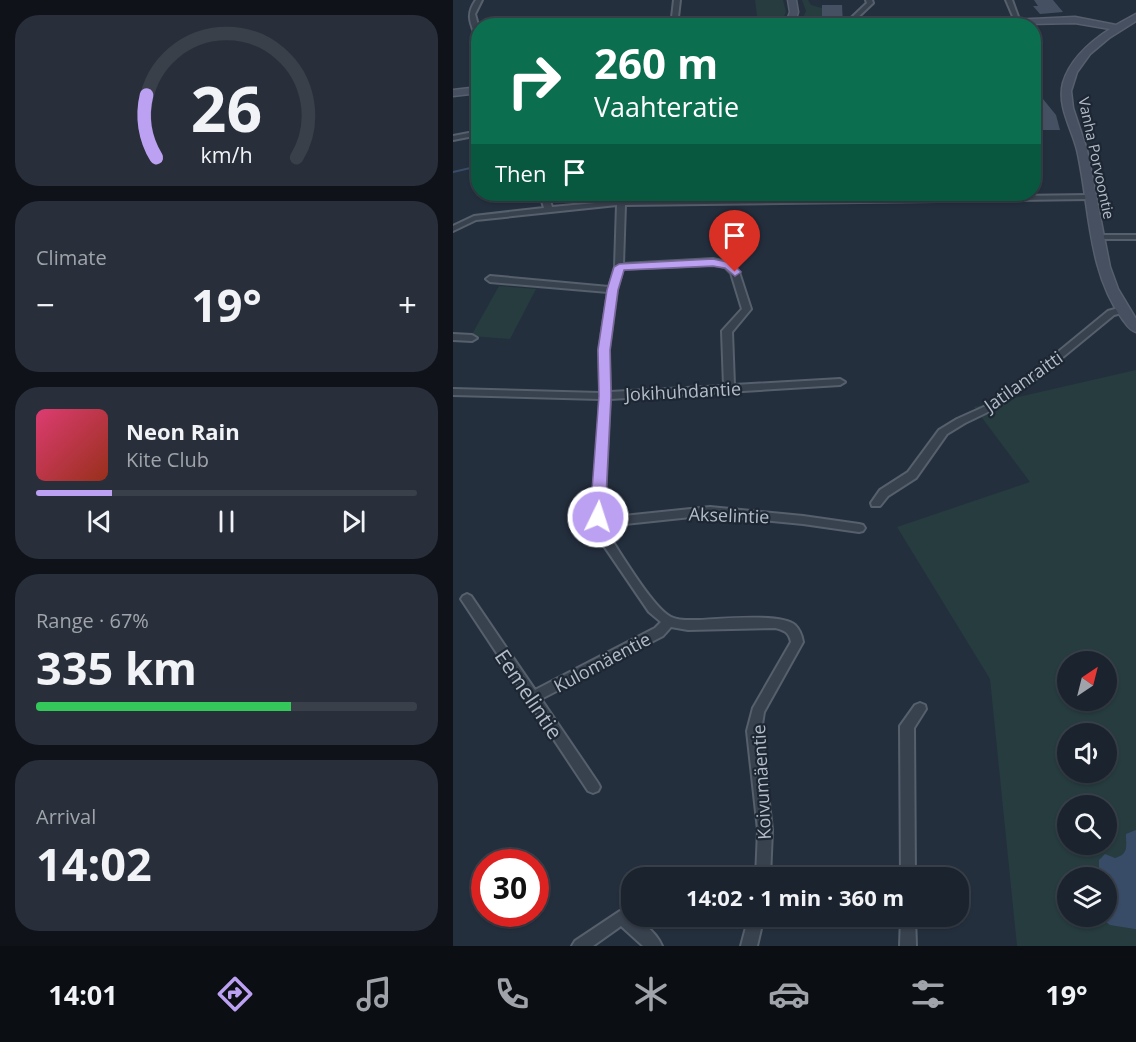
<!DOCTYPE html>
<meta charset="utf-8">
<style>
:root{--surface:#1b232e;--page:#282f3a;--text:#f1f3f6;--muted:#a0a4aa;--line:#39404a;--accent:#bca0f2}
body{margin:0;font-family:"Open Sans",sans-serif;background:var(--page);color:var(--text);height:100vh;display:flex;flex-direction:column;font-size:22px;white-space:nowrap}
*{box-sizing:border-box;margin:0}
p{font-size:20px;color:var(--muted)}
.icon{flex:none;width:33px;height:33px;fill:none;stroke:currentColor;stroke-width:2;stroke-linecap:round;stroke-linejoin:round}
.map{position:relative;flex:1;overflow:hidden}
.panel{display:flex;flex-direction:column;gap:15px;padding:15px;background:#0f1319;width:453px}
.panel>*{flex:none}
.guide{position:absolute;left:18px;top:18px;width:570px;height:183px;border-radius:24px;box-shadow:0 2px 4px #0004,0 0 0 2px var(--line);background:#0b6e4f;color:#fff;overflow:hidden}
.needle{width:39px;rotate:35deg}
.buttons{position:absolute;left:604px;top:651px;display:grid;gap:12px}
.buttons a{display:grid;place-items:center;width:60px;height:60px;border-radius:50%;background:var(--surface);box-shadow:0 2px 4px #0004,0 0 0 2px var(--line);font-size:30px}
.speed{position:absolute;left:18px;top:849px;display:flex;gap:12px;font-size:30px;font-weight:700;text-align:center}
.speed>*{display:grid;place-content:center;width:78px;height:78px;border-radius:50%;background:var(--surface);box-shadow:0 2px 4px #0004,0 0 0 2px var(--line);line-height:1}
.speed .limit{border:9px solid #d22;background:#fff;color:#111}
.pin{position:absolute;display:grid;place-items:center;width:51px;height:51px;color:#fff;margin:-62px -26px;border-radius:50% 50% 50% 0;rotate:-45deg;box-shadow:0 0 6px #0007}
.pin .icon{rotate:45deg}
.me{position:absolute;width:66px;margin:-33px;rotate:4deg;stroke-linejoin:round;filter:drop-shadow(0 0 4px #0008)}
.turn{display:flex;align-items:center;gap:21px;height:126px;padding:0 24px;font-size:27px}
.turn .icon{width:78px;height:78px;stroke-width:2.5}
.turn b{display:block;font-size:42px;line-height:51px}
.then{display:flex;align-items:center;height:57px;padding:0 24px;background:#0003;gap:12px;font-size:22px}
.big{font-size:45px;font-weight:700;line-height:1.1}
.panel .card{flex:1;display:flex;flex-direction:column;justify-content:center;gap:9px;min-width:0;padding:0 21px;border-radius:24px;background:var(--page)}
.panel .dial{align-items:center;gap:0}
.dial svg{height:156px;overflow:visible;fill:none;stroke:var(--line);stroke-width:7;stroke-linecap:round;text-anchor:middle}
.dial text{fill:var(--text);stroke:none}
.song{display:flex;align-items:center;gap:18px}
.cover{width:72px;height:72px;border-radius:9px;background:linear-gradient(135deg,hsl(340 70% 55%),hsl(10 70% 35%))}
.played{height:6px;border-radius:3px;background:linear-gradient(90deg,var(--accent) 20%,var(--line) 20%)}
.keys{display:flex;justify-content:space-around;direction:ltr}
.heat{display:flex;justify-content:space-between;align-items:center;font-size:33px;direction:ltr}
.charge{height:9px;border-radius:4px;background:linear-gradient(90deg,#34c759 67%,var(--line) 0)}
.trip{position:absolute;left:168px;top:867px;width:348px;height:60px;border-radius:24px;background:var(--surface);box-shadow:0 2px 4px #0004,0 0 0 2px var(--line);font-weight:700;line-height:60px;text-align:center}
.dock{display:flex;height:96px;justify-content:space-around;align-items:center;background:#0b0e12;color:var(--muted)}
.dock .icon{width:42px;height:42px}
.dock .current{color:var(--accent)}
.dock b{font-size:27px;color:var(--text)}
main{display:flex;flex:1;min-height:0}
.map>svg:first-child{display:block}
.green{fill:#263c3f;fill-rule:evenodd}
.water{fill:#394c67}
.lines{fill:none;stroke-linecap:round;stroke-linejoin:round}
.stream{stroke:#394c67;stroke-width:2}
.building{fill:#455162}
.street-casing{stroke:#565f6c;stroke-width:4}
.secondary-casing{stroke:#565f6c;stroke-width:3}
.street{fill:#38414e;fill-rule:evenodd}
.secondary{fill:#465061;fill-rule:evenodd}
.route{fill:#bca0f2;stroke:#7a689d;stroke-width:1.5}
.labels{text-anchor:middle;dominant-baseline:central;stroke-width:4.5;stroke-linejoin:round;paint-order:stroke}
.far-street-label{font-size:15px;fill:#b4bcc9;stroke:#1d2633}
.street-label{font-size:18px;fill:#b4bcc9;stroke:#1d2633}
.near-street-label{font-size:21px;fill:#b4bcc9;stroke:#1d2633}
</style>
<main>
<section class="panel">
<div class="card dial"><svg viewBox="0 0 100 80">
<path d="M14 69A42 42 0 1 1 86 69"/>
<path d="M14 69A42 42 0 0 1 9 37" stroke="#bca0f2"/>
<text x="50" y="56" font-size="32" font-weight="700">26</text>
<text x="50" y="72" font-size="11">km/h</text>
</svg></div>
<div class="card"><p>Climate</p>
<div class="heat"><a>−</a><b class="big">19°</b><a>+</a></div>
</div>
<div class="card">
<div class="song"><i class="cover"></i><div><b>Neon Rain</b><p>Kite Club</p></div></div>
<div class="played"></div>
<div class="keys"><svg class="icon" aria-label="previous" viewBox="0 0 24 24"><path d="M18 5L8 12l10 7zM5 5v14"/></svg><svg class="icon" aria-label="pause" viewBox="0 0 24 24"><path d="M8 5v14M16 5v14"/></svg><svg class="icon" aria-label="next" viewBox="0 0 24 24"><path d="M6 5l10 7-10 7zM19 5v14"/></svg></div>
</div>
<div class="card"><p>Range · 67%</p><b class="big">335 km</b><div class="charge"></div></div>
<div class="card"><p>Arrival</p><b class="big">14:02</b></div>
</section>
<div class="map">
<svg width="683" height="946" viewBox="0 0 683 946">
<rect width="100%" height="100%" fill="#242f3e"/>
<g class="green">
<polygon points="302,0 330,0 333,12 327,25 305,24"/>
<polygon points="349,0 355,0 358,5 369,8 369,25 347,25 353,11"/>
<polygon points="46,286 83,289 57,339 18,336"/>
<path d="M683 370V946H564L537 679 444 527 577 482 521 407ZM615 662H654V700H615ZM615 734H654V772H615ZM615 806H654V844H615ZM615 878H654V916H615Z"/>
</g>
<path class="water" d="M683 830V929H682L657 925 647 917 654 916V878L646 877V860L652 854 662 858C676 854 673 847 673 834Z"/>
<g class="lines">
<polyline class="stream" points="0,172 26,166"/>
</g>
<g class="building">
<polygon points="581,0 600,0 610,12 587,14 580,6 585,6"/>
<polygon points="369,5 389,5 390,26 369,26"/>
<polygon points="590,99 603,115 607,130 583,130 580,118 580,100"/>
</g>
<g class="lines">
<defs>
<g id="street">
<path d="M23 0H29L22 14 26 29V39L23 37C17 22 13 14 23 0Z"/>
<polygon points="221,0 227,0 224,26 218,26"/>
<polygon points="413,0 419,0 420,3 401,21 402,26 396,26 395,21 414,3"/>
<polygon points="553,0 559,0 567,22 562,21"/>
<polygon points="26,131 26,135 0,140 0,136"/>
<path d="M87 194H95L99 207 164 201V194H172V201L636 195 640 197 636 199 172 205 170 264 260 259 278 263 286 272 298 309 279 332 281 385 387 379 392 382 387 385 157 399 151 518 257 507 350 516 406 524 410 525 412 528 410 531 406 532 350 524 257 515 153 526 156 536C169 555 200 608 218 617 226 621 237 620 246 620 266 619 329 613 342 625 347 630 349 636 350 642L311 712 308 731 319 830 317 878H303L305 830 294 731 300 708 338 642C336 632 331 630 322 628L235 630 218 627 210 636 88 699 145 783 147 787 145 791 140 793 135 791 8 599 10 596 14 594 18 596 82 690 202 628 208 622 196 612 147 540 141 523 147 399 0 395V389L147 393 146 350 155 292 37 282 33 279 37 276 156 287 162 267 164 205 23 220 0 231V226L21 216 91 208ZM260 265 272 267 278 273 289 309 269 331 271 386 157 392 156 350 164 290 170 269Z"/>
<rect x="643" y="235" width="40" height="4"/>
<polygon points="669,307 673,310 672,312 661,315 588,375 539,410 512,423 494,434 463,478 435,496 427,506 419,506 418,503 427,490 455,472 486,430 504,419 533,406 582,371 655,311"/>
<polygon points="0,334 19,335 24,338 19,341 0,340"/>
<polygon points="467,703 472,705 473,709 461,728 462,878 448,878 447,726 462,705"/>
<path d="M167 911C182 917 202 929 209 946H190L168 926 140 946H119L122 941Z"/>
<polygon points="296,916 311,916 304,946 288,946"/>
<polygon points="448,916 462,916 463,946 447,946"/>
</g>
<g id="secondary">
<polygon points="335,0 343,0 345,12 341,26 332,26 337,12"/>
<path d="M683 14V21L656 38 637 54 624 72 618 91 620 108 634 150 657 267 665 289 683 319V332C676 330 674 325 670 320 634 271 637 206 624 150 619 129 604 106 610 83 617 59 637 42 657 29L622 23 492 26 496 23 622 17 663 25Z"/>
<polygon points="26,87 26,93 0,96 0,90"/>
</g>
</defs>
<use href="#street" class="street-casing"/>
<use href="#secondary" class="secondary-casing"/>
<use href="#street" class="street"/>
<use href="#secondary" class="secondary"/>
</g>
<polygon class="route" points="260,259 279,263 288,272 282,276 272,268 260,266 171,270 165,290 157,350 158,396 152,517 145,522 140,521 137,517 146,396 145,350 154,290 161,267 166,264"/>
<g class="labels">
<g class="far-street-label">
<text transform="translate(644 158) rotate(78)">Vanha Porvoontie</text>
</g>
<g class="street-label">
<text transform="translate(570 381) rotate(-35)">Jatilanraitti</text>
<text transform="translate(230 391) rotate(-3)">Jokihuhdantie</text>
<text transform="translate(276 515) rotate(2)">Akselintie</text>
<text transform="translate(149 662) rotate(-28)">Kulomäentie</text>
<text transform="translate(308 782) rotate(-93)">Koivumäentie</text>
</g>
<g class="near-street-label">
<text transform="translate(76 694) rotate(56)">Eemelintie</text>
</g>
</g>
</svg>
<div class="buttons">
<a><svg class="needle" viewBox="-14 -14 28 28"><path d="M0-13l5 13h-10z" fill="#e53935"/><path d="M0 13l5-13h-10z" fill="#a0a4aa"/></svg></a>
<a><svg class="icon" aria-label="sound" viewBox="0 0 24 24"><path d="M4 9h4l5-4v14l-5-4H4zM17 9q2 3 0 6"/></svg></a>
<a><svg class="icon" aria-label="search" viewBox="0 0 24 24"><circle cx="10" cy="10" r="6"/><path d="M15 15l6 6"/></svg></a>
<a><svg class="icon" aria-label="layers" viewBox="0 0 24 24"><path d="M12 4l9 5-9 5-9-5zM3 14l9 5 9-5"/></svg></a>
</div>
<div class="speed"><div class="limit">30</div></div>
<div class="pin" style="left:282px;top:272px;background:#d93025"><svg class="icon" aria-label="arrive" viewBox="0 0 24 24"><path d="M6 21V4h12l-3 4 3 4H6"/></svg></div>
<svg class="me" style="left:145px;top:517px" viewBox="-20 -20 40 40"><circle r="17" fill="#bca0f2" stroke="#fff" stroke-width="3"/><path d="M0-11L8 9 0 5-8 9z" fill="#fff"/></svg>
<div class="trip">14:02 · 1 min · 360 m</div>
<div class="guide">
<div class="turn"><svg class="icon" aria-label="right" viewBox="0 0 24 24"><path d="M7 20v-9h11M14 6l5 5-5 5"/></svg><div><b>260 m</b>Vaahteratie</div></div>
<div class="then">Then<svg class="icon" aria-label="arrive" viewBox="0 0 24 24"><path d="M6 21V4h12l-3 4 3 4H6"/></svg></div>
</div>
</div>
</main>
<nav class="dock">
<b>14:01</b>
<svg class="icon current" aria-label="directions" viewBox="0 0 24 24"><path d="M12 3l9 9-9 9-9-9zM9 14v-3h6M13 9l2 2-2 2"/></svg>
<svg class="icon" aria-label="music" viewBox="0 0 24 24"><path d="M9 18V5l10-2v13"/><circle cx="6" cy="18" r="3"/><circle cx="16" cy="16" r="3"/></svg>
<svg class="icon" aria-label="phone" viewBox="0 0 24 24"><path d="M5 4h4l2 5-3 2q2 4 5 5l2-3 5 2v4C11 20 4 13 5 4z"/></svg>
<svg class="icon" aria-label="climate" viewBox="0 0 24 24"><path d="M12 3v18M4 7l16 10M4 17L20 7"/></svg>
<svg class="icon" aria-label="car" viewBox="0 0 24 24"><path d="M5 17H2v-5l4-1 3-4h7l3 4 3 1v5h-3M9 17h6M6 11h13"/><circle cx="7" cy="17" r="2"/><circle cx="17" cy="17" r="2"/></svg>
<svg class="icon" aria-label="filters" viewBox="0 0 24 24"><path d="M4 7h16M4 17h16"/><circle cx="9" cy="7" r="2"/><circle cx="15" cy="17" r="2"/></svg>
<b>19°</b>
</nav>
